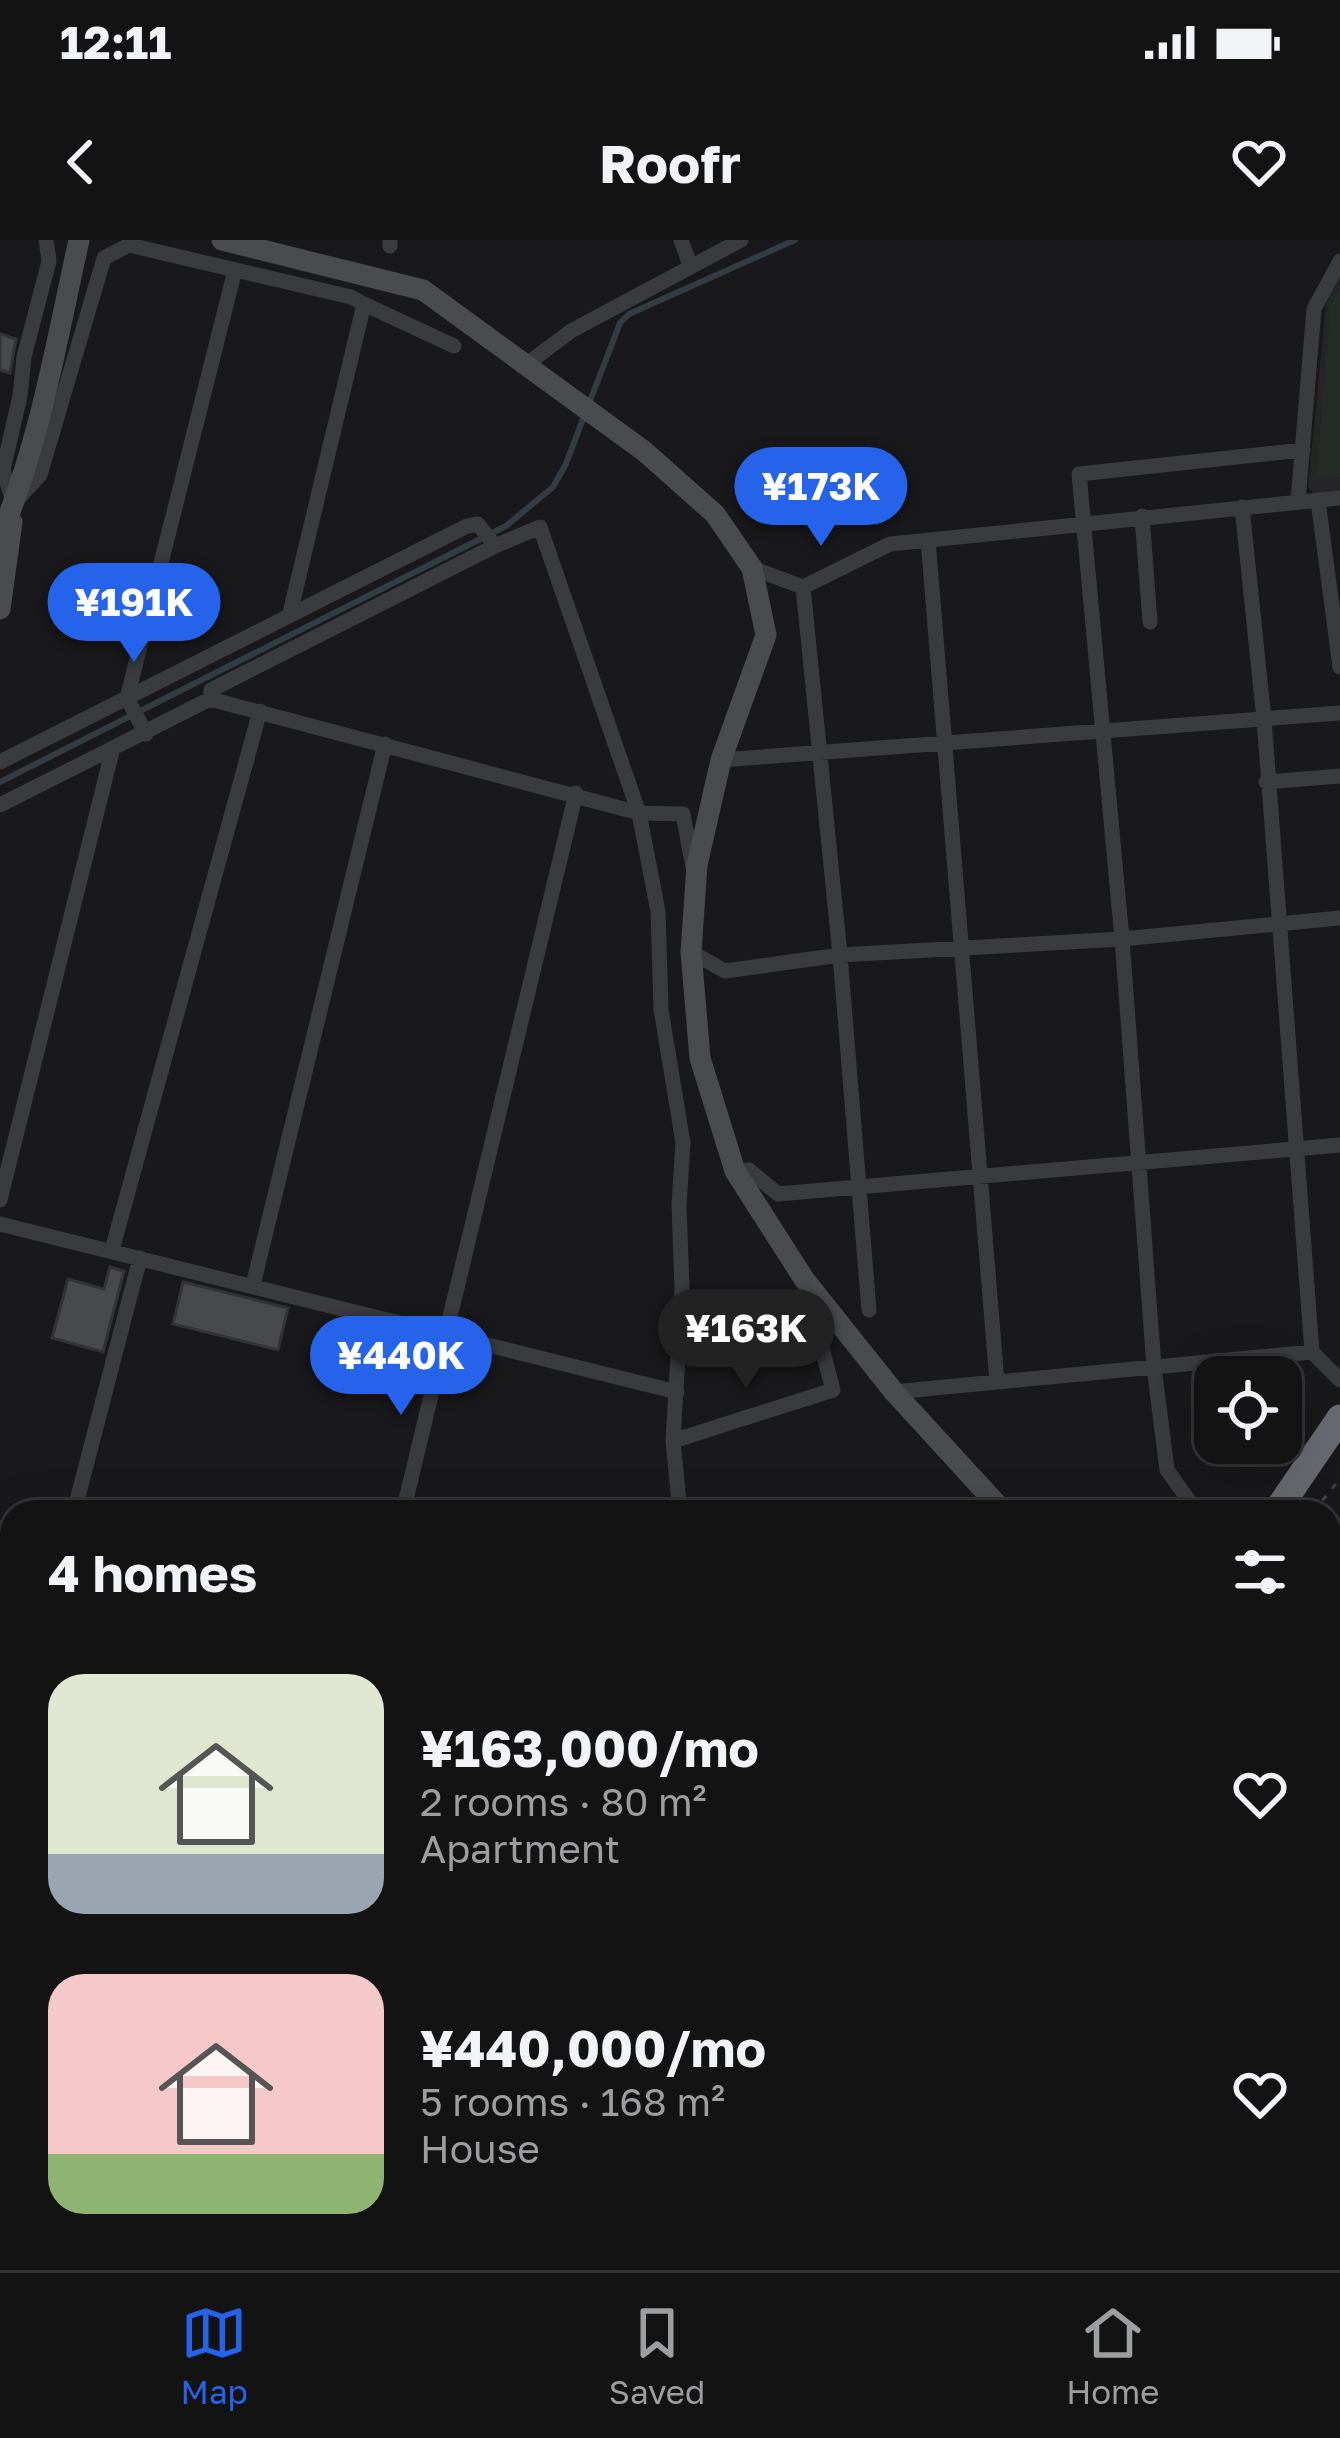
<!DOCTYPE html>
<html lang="en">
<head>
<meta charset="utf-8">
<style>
  body { margin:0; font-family:"Golos Text",sans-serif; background:#202022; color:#f1f3f6; height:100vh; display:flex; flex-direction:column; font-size:45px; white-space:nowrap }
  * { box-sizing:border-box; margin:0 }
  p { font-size:39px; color:#9d9ea0 }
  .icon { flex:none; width:66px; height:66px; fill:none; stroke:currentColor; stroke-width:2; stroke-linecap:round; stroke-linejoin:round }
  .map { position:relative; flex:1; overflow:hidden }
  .side { position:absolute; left:0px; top:1260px; width:1341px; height:771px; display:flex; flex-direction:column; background:#131314; border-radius:36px 36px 0 0; box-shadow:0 12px 48px #0002,0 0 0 3px #323234 }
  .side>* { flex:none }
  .buttons { position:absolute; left:1194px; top:1116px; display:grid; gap:24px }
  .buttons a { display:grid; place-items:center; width:108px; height:108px; border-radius:24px; background:#131314; box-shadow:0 12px 48px #0002,0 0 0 3px #323234; font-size:60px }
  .price { position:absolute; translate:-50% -102px; padding:0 27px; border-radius:42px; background:#2563eb; color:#fff; font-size:39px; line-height:78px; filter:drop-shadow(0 3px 6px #0008) }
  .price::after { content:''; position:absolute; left:50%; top:72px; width:36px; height:27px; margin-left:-18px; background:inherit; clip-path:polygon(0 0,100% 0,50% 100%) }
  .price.selected { background:#222; color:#fff }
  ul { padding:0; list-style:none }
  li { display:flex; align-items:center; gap:36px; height:300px; padding:0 48px }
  li span { display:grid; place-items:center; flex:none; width:336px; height:240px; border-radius:36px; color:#555 }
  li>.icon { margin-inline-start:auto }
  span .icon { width:144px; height:144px; fill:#fffc; stroke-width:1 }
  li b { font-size:51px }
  h2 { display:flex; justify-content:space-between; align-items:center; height:144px; padding:0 48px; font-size:51px }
  .status { display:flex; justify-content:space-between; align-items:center; height:84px; padding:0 60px; background:#131314; direction:ltr }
  .status svg { height:33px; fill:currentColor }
  header { display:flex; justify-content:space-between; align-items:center; height:156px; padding:0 48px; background:#131314; font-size:54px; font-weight:700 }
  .dock { display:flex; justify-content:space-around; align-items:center; height:168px; border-top:3px solid #323234; background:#131314; font-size:33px; color:#9d9ea0 }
  .dock a { display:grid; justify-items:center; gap:6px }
  .dock .selected { color:#2563eb }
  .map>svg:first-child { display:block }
</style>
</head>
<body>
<div class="status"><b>12:11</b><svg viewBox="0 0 49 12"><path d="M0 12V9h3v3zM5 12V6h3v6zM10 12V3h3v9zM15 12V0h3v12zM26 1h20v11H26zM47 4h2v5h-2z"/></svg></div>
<header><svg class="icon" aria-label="back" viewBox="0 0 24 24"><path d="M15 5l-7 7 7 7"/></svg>Roofr<svg class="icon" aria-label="heart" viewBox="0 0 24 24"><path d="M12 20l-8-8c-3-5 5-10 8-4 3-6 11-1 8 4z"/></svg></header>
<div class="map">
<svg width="1340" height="2030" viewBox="0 0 1340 2030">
  <rect width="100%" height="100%" fill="#19191b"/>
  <path fill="#252528" d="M1340,37V251L1313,254L1308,246L1326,64Z"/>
  <path fill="#252c26" d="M1340,49V237L1316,239L1331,64Z"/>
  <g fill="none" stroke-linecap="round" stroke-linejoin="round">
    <path stroke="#343c43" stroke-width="6" d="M0,542L506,286L553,247L565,226L620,83L629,74L795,0"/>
  </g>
  <path fill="#48494d" stroke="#333337" stroke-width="3" d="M0,94L16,99L10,133L0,130Z
    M110,1027L124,1031L103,1112L52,1098L68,1039L104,1049Z
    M183,1042L288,1068L278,1110L173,1084Z"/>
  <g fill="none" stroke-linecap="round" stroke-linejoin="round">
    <path stroke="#404246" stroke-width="3" stroke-dasharray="6 9" stroke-linecap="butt" d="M1313,1272L1340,1239
      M1329,1334L1340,1317
      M1329,1457L1340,1466
      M1329,1724L1340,1712
      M1329,1859L1340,1869
      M778,2019L792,2030
      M693,2030L702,2019
      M1054,2030L1064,2019"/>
    <path stroke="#3a3b3f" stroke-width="15" d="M681,0L690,25
      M390,6V0
      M364,64L454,106
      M527,124L571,91L741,0
      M1318,260L1340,427
      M13,261L3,230L20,156L24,117L49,21L46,0
      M16,261L40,235L104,18L129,5L351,57L364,64L290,373
      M1298,261L1314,69L1340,21
      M1242,267L1264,479L1312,1112L1340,1140
      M1142,276L1150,382
      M928,300L997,1142L1312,1112
      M752,328L803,347L890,304L1340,258
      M803,347L840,715L869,1070
      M210,459L211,450L495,306L540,287L639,573L683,574L693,627
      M146,494L127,458L235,30
      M721,520L1340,473
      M0,522L467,286L478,284L495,306
      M1266,542L1340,536
      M0,565L210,459L639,573L658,671L661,769L683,903L679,965L682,1049L673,1201L680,1272
      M691,712L725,731L840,715L1122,699L1340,678
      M735,931L749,930L778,954L1340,905
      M0,960L112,512
      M0,984L677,1152
      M112,1010L260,471
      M253,1045L385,504
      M894,1152L997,1142
      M673,1201L833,1150L806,1047
      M74,1272L140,1018
      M403,1272L576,553
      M1197,1272L1167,1230L1154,1127L1122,699L1079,234L1303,210
      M0,1555L12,1509
      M0,1563L12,1566
      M0,1895L12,1874
      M211,2030L213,2019"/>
    <path stroke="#494b4f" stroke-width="21" d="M222,0L423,50L644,211L715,274L752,328L766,395L721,520L697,625L691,712L700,818L735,931L804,1039L894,1152L1004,1272
      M0,297C40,203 57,99 79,0
      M0,369L12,282
      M572,2024V2030"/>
    <path stroke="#676a70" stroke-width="27" d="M1276,1272L1340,1178
      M515,2030L536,2019"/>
  </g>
</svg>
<div class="buttons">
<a><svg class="icon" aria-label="locate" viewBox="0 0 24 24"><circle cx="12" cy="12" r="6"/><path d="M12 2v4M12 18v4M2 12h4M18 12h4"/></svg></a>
</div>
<b class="price" style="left:821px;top:309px">¥173K</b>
<b class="price" style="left:134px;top:425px">¥191K</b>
<b class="price selected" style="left:746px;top:1151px">¥163K</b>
<b class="price" style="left:401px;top:1178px">¥440K</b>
<section class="side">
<h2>4 homes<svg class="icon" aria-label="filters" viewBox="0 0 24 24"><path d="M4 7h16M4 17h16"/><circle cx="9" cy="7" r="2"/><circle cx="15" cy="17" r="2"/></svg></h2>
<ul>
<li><span style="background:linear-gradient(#dfe7d0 75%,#9aa5b1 0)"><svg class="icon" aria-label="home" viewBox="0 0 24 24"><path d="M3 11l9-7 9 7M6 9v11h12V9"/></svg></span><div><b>¥163,000/mo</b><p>2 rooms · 80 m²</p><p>Apartment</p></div><svg class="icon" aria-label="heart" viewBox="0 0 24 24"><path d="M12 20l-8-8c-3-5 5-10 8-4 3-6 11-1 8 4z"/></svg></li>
<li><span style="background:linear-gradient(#f6c9c9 75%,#8fb573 0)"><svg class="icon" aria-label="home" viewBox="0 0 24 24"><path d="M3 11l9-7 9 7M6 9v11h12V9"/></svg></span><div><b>¥440,000/mo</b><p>5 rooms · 168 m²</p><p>House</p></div><svg class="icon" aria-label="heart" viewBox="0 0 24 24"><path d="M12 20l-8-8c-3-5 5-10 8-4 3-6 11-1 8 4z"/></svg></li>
</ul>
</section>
</div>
<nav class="dock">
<a class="selected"><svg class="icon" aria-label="map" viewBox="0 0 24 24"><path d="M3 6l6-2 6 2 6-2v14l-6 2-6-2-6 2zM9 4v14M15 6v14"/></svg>Map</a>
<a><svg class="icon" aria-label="saved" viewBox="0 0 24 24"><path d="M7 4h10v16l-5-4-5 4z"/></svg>Saved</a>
<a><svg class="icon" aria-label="home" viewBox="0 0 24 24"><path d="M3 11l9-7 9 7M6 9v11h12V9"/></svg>Home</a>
</nav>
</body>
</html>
